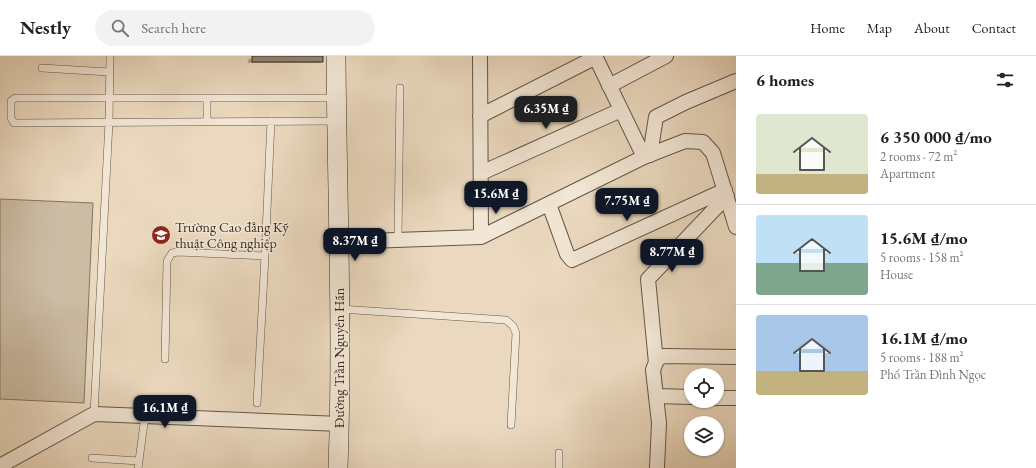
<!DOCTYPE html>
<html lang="en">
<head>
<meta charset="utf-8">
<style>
  body { margin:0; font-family:"EB Garamond",serif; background:#f2f2f2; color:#202124; height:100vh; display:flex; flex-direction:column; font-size:15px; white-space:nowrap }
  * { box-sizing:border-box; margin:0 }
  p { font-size:13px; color:#757577 }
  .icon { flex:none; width:22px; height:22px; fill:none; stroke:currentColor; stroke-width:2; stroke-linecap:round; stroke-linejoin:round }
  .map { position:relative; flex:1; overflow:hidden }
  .drawer { display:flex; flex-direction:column; background:#fff; width:300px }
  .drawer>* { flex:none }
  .fabs { position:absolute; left:684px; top:312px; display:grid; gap:8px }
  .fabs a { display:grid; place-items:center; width:40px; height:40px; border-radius:50%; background:#fff; box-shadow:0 1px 3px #0004; font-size:20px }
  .price { position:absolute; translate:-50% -34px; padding:0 9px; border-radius:8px; background:#111827; color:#fff; font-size:13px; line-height:26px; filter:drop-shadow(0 1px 2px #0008) }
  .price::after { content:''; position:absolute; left:50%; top:24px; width:12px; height:9px; margin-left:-6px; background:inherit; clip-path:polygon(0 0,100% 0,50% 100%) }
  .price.selected { background:#222; color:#fff }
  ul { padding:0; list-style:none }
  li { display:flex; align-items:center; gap:12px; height:100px; padding:0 20px }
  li+li { border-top:1px solid #e0e0e0 }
  li span { display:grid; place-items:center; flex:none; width:112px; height:80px; border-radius:4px; color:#555 }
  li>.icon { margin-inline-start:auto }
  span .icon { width:48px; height:48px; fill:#fffc; stroke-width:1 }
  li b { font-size:17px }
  h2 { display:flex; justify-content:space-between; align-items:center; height:48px; padding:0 20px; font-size:17px }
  header { display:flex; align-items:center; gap:24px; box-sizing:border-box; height:56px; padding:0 20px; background:#fff; border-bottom:1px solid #e0e0e0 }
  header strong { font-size:19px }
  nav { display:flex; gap:22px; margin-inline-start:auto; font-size:14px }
  .search { width:280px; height:36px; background:#f2f2f2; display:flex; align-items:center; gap:10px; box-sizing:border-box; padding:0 14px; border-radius:22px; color:#757577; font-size:15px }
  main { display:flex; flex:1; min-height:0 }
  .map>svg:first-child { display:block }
</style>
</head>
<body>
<header>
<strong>Nestly</strong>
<div class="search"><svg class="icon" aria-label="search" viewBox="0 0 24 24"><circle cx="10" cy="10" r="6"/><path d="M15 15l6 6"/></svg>Search here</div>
<nav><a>Home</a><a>Map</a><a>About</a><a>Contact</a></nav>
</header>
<main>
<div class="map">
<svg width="736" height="412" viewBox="0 0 736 412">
  <defs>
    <filter id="shadow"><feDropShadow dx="-3.5" dy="3.5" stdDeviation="0" flood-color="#0004"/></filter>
  </defs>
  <rect width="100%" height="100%" fill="#ebd9bf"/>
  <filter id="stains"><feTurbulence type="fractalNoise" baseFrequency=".005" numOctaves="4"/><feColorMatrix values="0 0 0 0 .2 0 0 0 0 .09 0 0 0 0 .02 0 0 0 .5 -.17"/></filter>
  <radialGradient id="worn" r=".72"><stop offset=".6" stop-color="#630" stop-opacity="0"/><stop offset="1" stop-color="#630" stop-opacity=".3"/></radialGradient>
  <path fill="#ccbca4" stroke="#807462" d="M0,143L93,147L84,347L0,343Z"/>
  <path fill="#948673" stroke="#352c21" filter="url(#shadow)" d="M252,0H323V6H252Z"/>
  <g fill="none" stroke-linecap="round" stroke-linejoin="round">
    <g stroke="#625748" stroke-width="8">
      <path id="lane" d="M42,12L109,16
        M336,42H15L11,45V62L14,67L337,65
        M207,43V65
        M398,184L400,32
        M340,253L506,264L513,270L516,277L511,369
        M165,303L167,205L172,197L178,196L265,200
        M257,347L265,200L271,65
        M94,358L109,66L110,0
        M559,397V412
        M92,402L139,405
        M138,412L145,360"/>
    </g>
    <g stroke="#625748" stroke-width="16">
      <path id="street" d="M480,0L481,181
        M595,0L644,101
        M609,30L666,0
        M480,60L596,1
        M650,99L656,61L686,46L736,25
        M481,117L621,54
        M549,148L567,198L572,204L725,134
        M339,186L481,181L644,101L685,85L703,86L713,97L736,171
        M656,307L648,223L727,140
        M657,340L691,341
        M717,342H736
        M0,410L94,358L340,368
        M657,412L659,367L653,314L657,303L664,300L736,301"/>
    </g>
    <g stroke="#352c21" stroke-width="20">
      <path id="secondary" d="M336,0C337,137 343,275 338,412"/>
    </g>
    <use href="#lane" stroke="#f2e6d5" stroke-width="7"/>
    <use href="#street" stroke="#f2e6d5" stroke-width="14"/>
    <use href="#secondary" stroke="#f2e6d5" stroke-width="19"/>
  </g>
  <defs>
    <g id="university-disc" transform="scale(1)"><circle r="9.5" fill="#8f2418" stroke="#f2e6d5"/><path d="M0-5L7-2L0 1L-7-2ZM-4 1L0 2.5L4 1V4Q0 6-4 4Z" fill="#fff"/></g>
  </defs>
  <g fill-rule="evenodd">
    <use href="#university-disc" x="161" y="179"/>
  </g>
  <g text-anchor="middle" stroke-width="3" stroke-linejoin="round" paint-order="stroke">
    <g font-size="14" fill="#352c21" stroke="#f2e6d5" text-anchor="start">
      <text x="175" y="176">Trường Cao đẳng Kỹ<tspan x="175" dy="16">thuật Công nghiệp</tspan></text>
    </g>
    <g font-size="14" fill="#352c21" stroke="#f2e6d5">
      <text transform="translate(339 302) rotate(-90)" y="5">Đường Trần Nguyên Hãn</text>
    </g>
  </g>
  <rect width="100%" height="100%" filter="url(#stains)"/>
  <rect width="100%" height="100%" fill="url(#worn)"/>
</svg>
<div class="fabs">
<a><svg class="icon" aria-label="locate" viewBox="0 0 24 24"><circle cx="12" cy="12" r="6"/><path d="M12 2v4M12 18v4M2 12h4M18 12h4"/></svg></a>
<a><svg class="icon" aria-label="layers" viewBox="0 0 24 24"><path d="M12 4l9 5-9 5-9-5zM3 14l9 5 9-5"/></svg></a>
</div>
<b class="price selected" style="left:546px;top:74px">6.35M ₫</b>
<b class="price" style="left:496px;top:159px">15.6M ₫</b>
<b class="price" style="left:627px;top:166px">7.75M ₫</b>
<b class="price" style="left:355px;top:206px">8.37M ₫</b>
<b class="price" style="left:672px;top:217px">8.77M ₫</b>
<b class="price" style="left:165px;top:373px">16.1M ₫</b>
</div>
<section class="drawer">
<h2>6 homes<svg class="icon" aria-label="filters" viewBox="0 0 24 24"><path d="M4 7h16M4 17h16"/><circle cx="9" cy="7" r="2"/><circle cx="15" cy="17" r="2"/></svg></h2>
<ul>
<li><span style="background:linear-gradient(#dfe7d0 75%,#c2b280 0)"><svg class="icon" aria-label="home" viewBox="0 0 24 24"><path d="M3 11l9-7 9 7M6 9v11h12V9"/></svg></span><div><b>6 350 000 ₫/mo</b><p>2 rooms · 72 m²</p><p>Apartment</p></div></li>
<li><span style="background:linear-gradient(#bfe0f5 60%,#7fa58c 0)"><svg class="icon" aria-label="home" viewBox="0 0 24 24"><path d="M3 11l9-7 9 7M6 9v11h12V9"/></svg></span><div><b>15.6M ₫/mo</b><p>5 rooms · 158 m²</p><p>House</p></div></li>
<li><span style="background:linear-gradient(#a9c7e8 70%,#c2b280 0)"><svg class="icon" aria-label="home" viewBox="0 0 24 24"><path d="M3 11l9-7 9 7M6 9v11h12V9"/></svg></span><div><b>16.1M ₫/mo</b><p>5 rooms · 188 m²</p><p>Phố Trần Đình Ngọc</p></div></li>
</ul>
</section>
</main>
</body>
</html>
